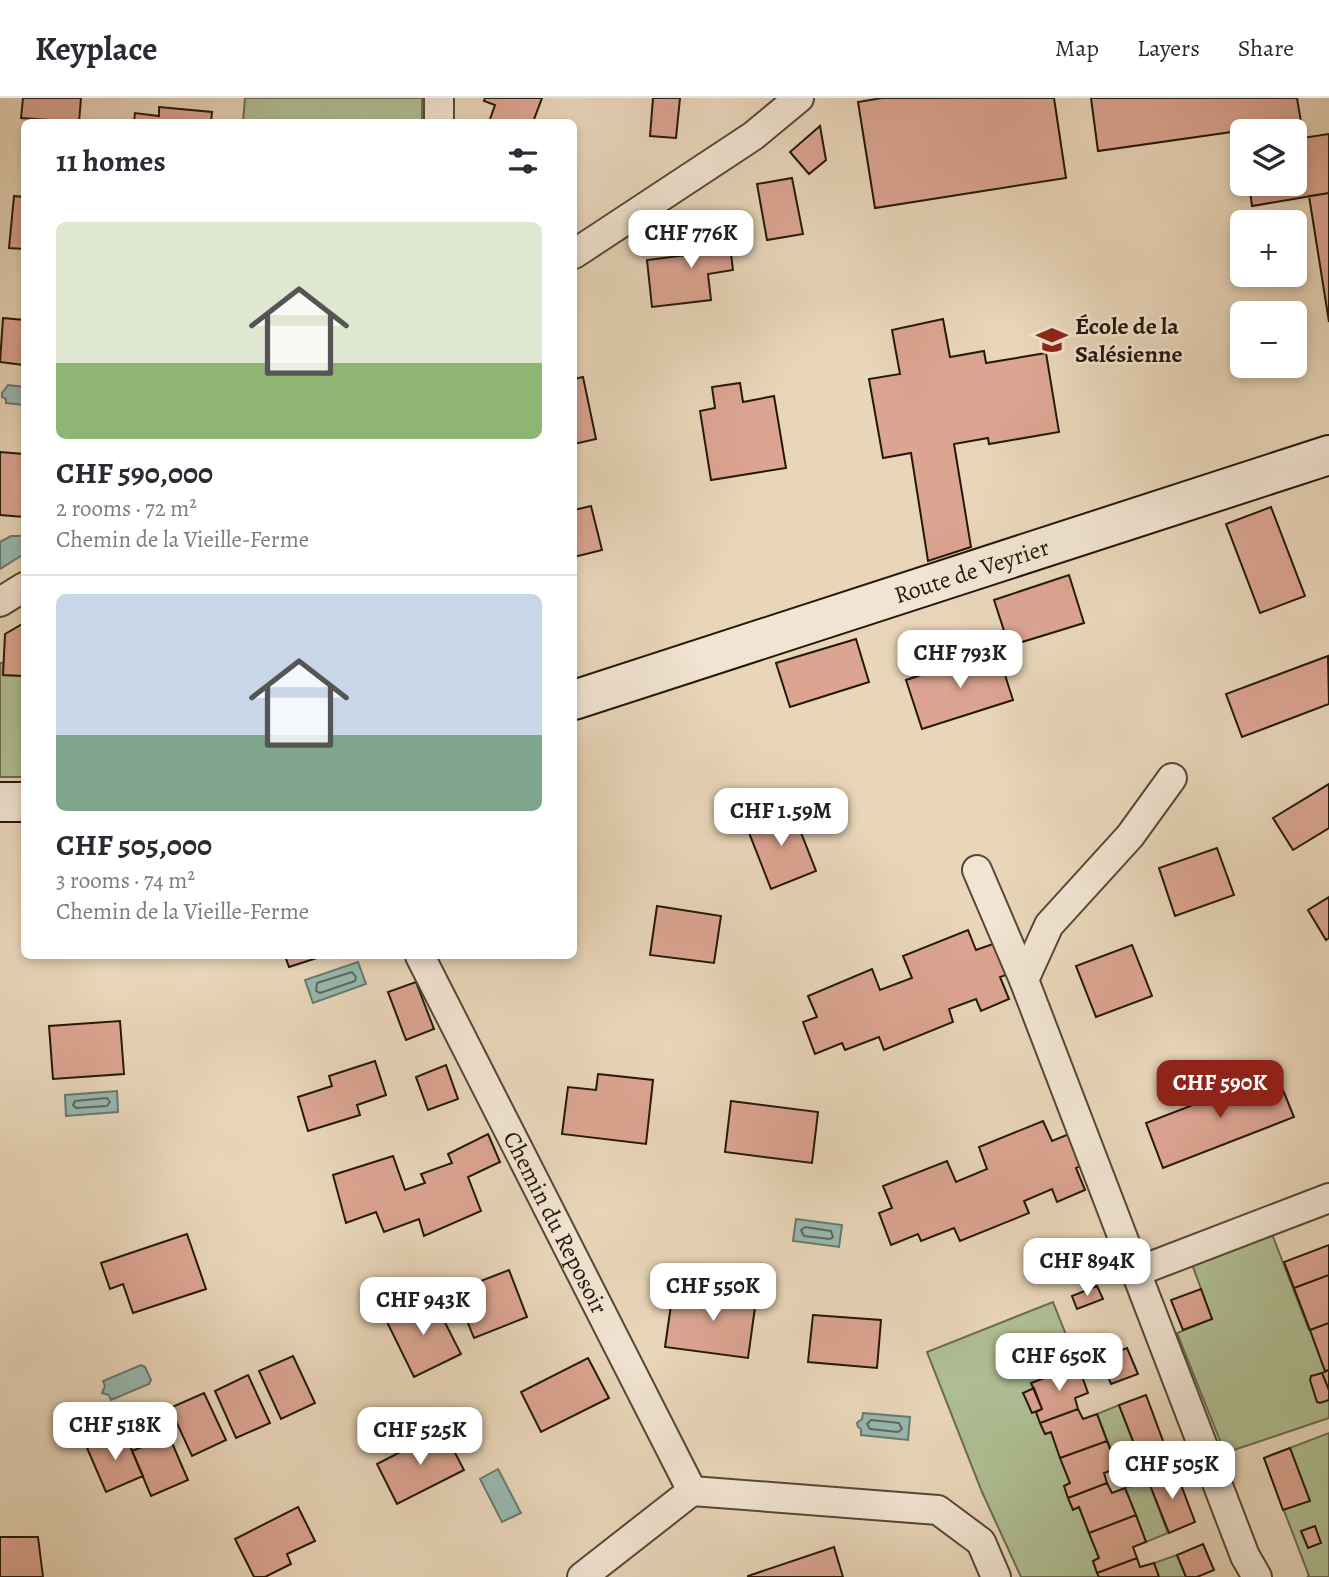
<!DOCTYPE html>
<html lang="en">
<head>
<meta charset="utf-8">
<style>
  body { margin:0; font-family:Alegreya,serif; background:#f2f2f3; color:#2b2b33; height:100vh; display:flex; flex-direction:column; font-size:26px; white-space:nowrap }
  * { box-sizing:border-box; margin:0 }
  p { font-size:23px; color:#7c7c81 }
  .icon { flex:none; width:38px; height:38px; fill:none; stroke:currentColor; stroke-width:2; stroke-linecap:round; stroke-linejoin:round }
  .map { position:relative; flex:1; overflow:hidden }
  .side { position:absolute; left:21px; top:21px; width:556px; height:840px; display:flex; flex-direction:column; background:#fff; border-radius:10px; box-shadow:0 4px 10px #0003 }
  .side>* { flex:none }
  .buttons { position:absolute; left:1230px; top:21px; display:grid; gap:14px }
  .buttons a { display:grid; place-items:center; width:77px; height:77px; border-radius:10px; background:#fff; box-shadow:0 4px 10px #0003; font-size:35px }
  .price { position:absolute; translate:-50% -60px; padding:0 16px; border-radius:14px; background:#fff; color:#222; font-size:23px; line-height:46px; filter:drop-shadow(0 2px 4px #0008) }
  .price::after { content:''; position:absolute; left:50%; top:42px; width:21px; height:16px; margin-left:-10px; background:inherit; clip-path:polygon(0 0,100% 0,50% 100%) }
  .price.selected { background:#8f2418; color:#fff }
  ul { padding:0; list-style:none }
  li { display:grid; align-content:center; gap:14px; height:371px; padding:0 35px }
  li+li { border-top:2px solid #e1e1e2 }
  li span { display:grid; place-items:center; height:217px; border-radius:10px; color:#555 }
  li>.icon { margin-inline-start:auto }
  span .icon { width:126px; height:126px; fill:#fffc; stroke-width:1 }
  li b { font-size:30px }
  h2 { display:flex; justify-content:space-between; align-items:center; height:84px; padding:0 35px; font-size:30px }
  header { display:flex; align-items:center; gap:42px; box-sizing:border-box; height:98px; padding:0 35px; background:#fff; border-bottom:2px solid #e1e1e2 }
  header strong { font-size:33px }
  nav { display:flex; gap:38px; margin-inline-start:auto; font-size:24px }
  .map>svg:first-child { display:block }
</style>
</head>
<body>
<header>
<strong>Keyplace</strong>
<nav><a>Map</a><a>Layers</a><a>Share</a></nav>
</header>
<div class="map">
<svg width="1329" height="1479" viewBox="0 0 1329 1479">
  <rect width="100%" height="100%" fill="#e9d6b9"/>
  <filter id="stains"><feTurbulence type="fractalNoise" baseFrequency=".00286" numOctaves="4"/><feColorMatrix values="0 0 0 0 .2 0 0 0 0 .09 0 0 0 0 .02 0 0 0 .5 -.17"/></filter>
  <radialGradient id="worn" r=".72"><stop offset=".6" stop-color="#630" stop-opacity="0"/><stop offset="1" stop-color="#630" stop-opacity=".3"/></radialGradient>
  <path fill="#b0bf94" stroke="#6a6c50" stroke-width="2" d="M245,0H422V24H243Z
    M0,565H4L3,577L24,578V679H0Z
    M1272,1136L1309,1232L1329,1225V1320L1225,1355L1177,1235L1212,1221L1192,1166Z
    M1053,1204L1078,1267L1042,1311L1036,1314L1045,1336L1051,1334L1070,1385L1073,1411L1079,1409L1099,1460L1093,1463L1099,1479H1021L982,1394L927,1254Z
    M1119,1307L1140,1361L1118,1370L1097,1316Z
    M1329,1335V1479H1307L1309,1478L1264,1360Z
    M1148,1382L1168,1435L1146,1444L1125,1390Z
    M1177,1457L1186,1479H1159L1154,1465Z"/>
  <path fill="#97b9b1" stroke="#69796f" stroke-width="2" d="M8,287L24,289V307L6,305V301L2,299V295Z
    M11,438H24V456L0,471V444Z
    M358,864L366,886L313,905L305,882Z
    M117,993L118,1014L66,1018L65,997Z
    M796,1121L842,1127L839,1149L793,1143Z
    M141,1267L145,1269L151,1282L149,1286L111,1302L109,1297L102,1295L105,1288L103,1283Z
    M863,1315L910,1319L908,1342L861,1337V1331L858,1329L857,1325L862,1321Z
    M498,1371L521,1415L502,1424L480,1381Z"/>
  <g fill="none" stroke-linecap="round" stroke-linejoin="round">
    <path stroke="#5e685e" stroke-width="2" d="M352,874L356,879L355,883L320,895L316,893L317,885Z
      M107,1000L110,1004L107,1008L76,1010L73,1007L75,1003Z
      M805,1129L831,1133L833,1139L830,1141L804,1138L801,1132Z
      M871,1322L899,1325L902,1331L898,1334L870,1331L867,1326Z"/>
  </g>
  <path fill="#dca592" stroke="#24180b" stroke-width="2" d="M23,0H81L79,24L21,20Z
    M485,0H542L533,24H489L495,7L484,3Z
    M653,0H680L676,40L650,38Z
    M882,0H1054L1066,80L875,110L858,4Z
    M1091,0H1297L1301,24L1098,53Z
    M159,9L212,14L211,24H134L135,15L159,18Z
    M820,28L826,62L809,76L790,54Z
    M1329,36V95L1252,108L1249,86H1295V41Z
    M792,80L803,136L767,142L757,86Z
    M1329,95V224L1309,98Z
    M14,98L24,99V151L9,150Z
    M727,124L733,172L708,176L711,202L652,209L647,162L703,155L700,127Z
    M3,220L24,222V267L0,264Z
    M943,221L950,259L984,253L986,265L1046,255L1059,334L989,346L988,340L954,346L971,449L928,463L911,355L883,360L869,281L900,276L892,232Z
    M583,279L596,341L574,346V281Z
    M740,285L743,304L774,298L786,370L711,382L700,313L715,310L712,289Z
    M0,354L24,356V419L0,417Z
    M591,408L602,452L574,459V412Z
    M1271,409L1305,498L1260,515L1226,426Z
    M1069,477L1084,525L1009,548L994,502Z
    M24,525V578L3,577L5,536Z
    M856,541L869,584L790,609L776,565Z
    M997,552L1013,602L922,631L906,582Z
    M1328,558L1329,606L1242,639L1226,596Z
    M1329,686V730L1293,752L1273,720Z
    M791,709L816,773L771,791L746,727Z
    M1217,750L1234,797L1175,818L1159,770Z
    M1329,799V840L1326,842L1308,812Z
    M657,808L721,818L714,865L650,857Z
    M968,832L976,852L993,846L1006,877L1000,879L1009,901L981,913L976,901L949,911L953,924L884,952L879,939L845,952L842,945L815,956L803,924L817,919L808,898L872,871L880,892L912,880L903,858Z
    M1132,847L1152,898L1096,919L1076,868Z
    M285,858H323L289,869Z
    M416,884L434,931L406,942L388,894Z
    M120,923L124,976L53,981L49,928Z
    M375,963L386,997L357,1007L360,1017L308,1033L298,999L332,988L329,978Z
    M446,967L458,1001L428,1012L416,979Z
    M1276,975L1294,1019L1163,1070L1146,1025Z
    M598,976L653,982L646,1046L562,1036L568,989L596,992Z
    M731,1003L818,1014L812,1065L725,1054Z
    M1043,1023L1052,1043L1069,1036L1081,1068L1076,1070L1085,1092L1057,1104L1052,1091L1024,1103L1029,1115L960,1143L954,1130L921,1143L918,1136L891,1147L879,1115L892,1110L883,1088L947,1063L956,1084L987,1071L979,1049Z
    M488,1036L500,1064L468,1079L481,1113L424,1138L419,1121L384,1134L376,1114L346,1125L333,1077L393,1058L405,1092L425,1085L421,1076L452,1065L448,1056Z
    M187,1136L206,1191L133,1215L123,1186L110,1191L101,1165Z
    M1329,1147V1177L1294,1190L1284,1164Z
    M509,1172L527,1219L474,1240L455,1193Z
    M1329,1177V1225L1310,1232L1294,1190Z
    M701,1188L757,1195L748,1260L665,1249L672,1200L700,1204Z
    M1097,1188L1103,1201L1077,1211L1072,1198Z
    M1201,1191L1212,1221L1183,1232L1171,1202Z
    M432,1199L461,1256L414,1279L386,1222Z
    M813,1217L881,1222L877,1270L808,1264Z
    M1329,1225V1272L1325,1273L1310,1232Z
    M1127,1250L1138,1276L1111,1286L1101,1260Z
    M293,1258L315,1305L281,1321L259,1273Z
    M588,1260L609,1300L541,1334L521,1294Z
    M1078,1267L1088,1295L1075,1300L1078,1311L1040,1325L1036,1314L1042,1311L1031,1285Z
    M1329,1272V1292L1322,1275Z
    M1322,1275L1329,1292V1302L1320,1305L1317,1304L1310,1282L1311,1278Z
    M248,1277L270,1325L236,1340L215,1293Z
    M1034,1290L1042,1311L1032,1315L1023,1295Z
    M204,1295L226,1342L192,1358L170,1310Z
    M1146,1297L1166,1351L1140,1361L1119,1307Z
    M1078,1311L1083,1321L1097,1316L1107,1343L1060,1360L1051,1334L1045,1336L1040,1325Z
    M443,1332L464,1372L397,1406L377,1366Z
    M124,1334L143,1378L106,1394L87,1350Z
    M169,1338L188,1382L151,1398L132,1353Z
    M1107,1343L1118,1370L1104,1375L1107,1385L1068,1400L1064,1388L1070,1385L1060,1360Z
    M1290,1350L1310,1403L1283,1412L1264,1360Z
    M1175,1371L1195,1424L1169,1435L1148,1382Z
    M1107,1385L1112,1395L1125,1390L1136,1417L1089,1435L1079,1409L1073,1412L1068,1400Z
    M298,1409L315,1443L287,1456L291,1466L265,1479H254L235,1441Z
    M1136,1417L1146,1444L1133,1449L1137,1460L1097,1475L1093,1463L1099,1460L1089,1435Z
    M1315,1428L1321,1445L1308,1450L1301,1433Z
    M0,1439H38L43,1479H0Z
    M1203,1446L1214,1472L1197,1479H1186L1177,1457Z
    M834,1449L843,1479H748V1478Z
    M1137,1460L1140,1469L1154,1465L1159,1479H1099L1097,1475Z"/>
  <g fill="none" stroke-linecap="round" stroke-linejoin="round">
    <g stroke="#554836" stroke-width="32">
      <g id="street">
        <path d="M439,0V24"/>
        <path d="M574,156L753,38L799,0"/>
        <path d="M0,504L24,489"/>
        <path d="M977,772L1024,882L1136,1174"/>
        <path id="s1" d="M420,858L692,1393L938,1412L981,1444L996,1479"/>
        <path d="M1024,882L1049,827L1130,738L1172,680"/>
        <path d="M582,1479L692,1393"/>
        <path d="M1257,1479L1245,1458L1136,1174L1329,1100"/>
      </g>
    </g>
    <g stroke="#24180b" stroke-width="42">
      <g id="secondary">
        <path id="s2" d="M574,602L1329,357"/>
        <path d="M0,704H24"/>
      </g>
    </g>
    <use href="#street" stroke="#f1e4d2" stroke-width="28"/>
    <use href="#secondary" stroke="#f1e4d2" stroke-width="38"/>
  </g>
  <defs>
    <g id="school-bare" transform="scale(2.415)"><path d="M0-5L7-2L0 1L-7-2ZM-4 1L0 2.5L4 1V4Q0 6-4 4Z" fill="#8f2418" stroke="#f1e4d2" stroke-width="2.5" paint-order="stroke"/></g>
  </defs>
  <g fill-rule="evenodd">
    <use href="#school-bare" x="1052" y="242"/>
  </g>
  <g text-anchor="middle" stroke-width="5" stroke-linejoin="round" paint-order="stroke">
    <g font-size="24" font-weight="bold" fill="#24180b" stroke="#f1e4d2" text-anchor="start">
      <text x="1075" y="236">École de la<tspan x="1075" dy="28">Salésienne</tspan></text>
    </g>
    <g font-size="24" fill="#24180b" stroke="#f1e4d2">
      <text dy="8" stroke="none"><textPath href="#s2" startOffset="418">Route de Veyrier</textPath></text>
      <text dy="8" stroke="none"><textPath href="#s1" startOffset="299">Chemin du Reposoir</textPath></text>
    </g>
  </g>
  <rect width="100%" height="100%" filter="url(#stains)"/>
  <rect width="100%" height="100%" fill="url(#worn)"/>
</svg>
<div class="buttons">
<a><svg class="icon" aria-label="layers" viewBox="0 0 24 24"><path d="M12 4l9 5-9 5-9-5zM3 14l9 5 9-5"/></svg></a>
<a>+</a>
<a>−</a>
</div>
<b class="price" style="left:691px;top:172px">CHF 776K</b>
<b class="price" style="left:960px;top:592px">CHF 793K</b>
<b class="price" style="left:781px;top:750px">CHF 1.59M</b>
<b class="price selected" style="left:1220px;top:1022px">CHF 590K</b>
<b class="price" style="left:1087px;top:1200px">CHF 894K</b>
<b class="price" style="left:713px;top:1225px">CHF 550K</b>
<b class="price" style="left:423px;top:1239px">CHF 943K</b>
<b class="price" style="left:1059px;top:1295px">CHF 650K</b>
<b class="price" style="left:115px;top:1364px">CHF 518K</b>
<b class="price" style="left:420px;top:1369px">CHF 525K</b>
<b class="price" style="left:1172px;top:1403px">CHF 505K</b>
<section class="side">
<h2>11 homes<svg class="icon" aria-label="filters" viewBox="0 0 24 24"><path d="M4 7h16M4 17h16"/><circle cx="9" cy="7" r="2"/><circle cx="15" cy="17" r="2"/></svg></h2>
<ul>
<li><span style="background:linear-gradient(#dfe7d0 65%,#8fb573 0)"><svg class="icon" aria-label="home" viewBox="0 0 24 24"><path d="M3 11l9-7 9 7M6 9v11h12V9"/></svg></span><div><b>CHF 590,000</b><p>2 rooms · 72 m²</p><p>Chemin de la Vieille-Ferme</p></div></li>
<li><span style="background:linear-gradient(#c9d6e8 65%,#7fa58c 0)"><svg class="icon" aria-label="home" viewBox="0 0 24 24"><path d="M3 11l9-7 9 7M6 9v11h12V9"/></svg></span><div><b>CHF 505,000</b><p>3 rooms · 74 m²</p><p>Chemin de la Vieille-Ferme</p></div></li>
</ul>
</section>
</div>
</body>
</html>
